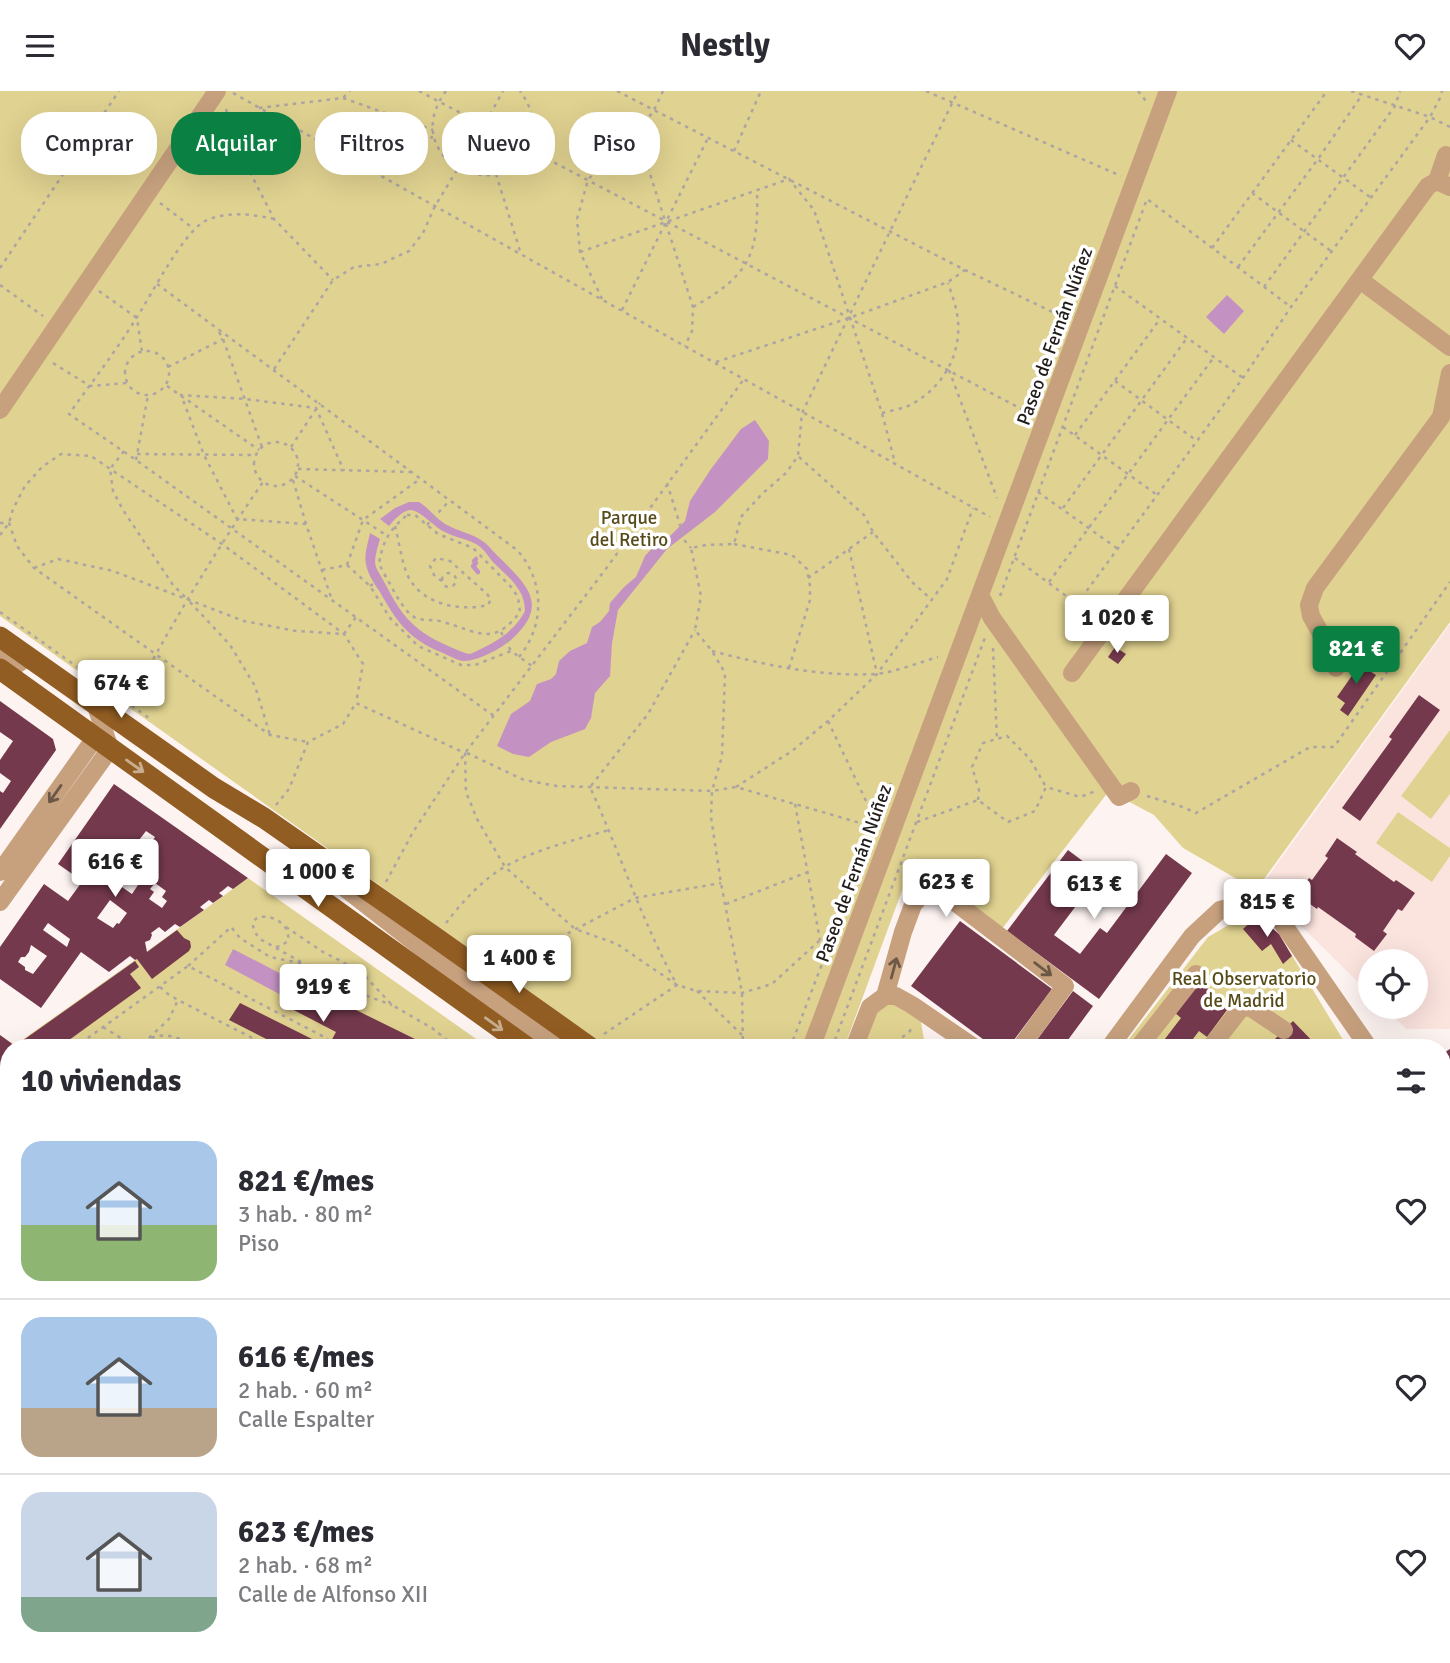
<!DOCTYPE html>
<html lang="es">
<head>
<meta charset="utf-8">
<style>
  body { margin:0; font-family:Signika,sans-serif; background:#f2f2f3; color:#2b2b33; height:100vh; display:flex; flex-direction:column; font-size:26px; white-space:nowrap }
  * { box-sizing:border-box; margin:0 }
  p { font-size:23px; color:#7c7c81 }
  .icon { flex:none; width:38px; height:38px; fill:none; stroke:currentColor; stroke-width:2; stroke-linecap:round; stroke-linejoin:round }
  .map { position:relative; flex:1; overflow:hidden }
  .details { position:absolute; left:0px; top:948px; width:1451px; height:625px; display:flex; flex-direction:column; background:#fff; border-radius:28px 28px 0 0; box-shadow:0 7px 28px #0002 }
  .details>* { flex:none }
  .top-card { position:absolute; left:21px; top:21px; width:700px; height:63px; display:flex; gap:14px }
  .controls { position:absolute; left:1358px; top:858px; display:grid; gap:14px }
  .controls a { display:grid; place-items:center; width:70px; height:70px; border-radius:50%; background:#fff; box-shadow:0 7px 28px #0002; font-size:35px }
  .price { position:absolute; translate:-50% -60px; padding:0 16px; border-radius:7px; background:#fff; color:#222; font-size:23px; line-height:46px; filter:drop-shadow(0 2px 4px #0008) }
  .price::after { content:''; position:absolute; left:50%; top:42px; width:21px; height:16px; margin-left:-10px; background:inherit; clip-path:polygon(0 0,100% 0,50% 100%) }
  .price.selected { background:#0b8043; color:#fff }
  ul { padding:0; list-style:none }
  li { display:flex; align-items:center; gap:21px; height:175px; padding:0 21px }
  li+li { border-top:2px solid #e1e1e2 }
  li span { display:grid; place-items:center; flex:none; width:196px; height:140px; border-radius:21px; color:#555 }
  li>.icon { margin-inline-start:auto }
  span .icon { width:84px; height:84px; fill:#fffc; stroke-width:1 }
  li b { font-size:30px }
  h2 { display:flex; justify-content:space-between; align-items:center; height:84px; padding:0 21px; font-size:30px }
  .tag { padding:0 24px; border-radius:28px; background:#fff; box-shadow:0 7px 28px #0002; font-size:24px; line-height:63px }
  .tag.selected { background:#0b8043; color:#fff }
  header { display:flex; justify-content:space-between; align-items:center; height:91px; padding:0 21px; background:#fff; font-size:32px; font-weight:700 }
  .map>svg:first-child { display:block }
</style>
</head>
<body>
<header><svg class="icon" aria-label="menu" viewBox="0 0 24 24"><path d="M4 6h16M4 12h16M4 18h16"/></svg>Nestly<svg class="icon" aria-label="heart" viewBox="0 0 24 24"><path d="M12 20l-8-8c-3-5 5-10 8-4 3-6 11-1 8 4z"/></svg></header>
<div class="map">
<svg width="1450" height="1572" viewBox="0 0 1450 1572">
  <rect width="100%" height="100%" fill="#fdf4f2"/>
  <path fill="#fbe3de" d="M1450,533V639L1401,705L1431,727L1450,703V757L1398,721L1432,791L1450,765V938H1406L1383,915H1416V870H1370V903L1279,813L1257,801Z"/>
  <path fill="#e0d290" d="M0,0H1450V531L1256,799L1183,757L1154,724L1109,700L1001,839L914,767L844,957H609L0,525Z
    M1450,639V703L1431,728L1401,705Z
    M1398,721L1450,757V765L1432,791L1376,752Z
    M248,787L489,957H9V1409L0,1405V944L15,954L135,869Z
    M1239,828H1261L1279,843L1348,957H1122L1208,846Z
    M889,913L896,914L917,926L921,931L924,949L933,957H865L864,944L873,921Z
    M1065,1564L1159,1565L1160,1572H1035Z
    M456,1565V1564L550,1565L547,1569V1572H450Z"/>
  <path fill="#c392c2" d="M1227,204L1244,220L1224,243L1206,226Z
    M755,329L769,350L768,368L715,421L667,458L618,519L612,552L610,585L595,602L591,627L585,638L551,651L529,666L513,663L497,655L511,623L530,610L537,593L551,588L556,583L559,570L570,560L587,552L592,536L600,531L609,520L610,512L624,496L636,486L645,465L656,453L667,448L685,430L690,410L711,378L741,338Z
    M409,411H419C429,417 436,428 447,434C458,440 470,442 481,449C489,454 493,461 500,467C529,496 549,515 511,549C501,558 476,571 463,570C456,569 450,565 443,562C410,549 397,532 380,501C374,492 368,484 366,473C364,464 368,452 370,442L380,448C371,479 375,472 388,498C407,536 427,547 465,562L470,563C492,553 514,542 525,520C525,498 509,487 494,472C488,466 485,458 476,453C465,447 452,446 441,439C433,434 418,418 410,419C402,420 394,429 389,435L380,428L395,417Z
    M233,858L291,888L283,905L225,874Z"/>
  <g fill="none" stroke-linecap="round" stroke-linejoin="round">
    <path stroke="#c392c2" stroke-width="4.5" d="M476,468L474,470L476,472L473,475L478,481"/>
  </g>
  <path fill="#75394e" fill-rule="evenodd" d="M1115,556L1126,563L1118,573L1108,566Z
    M1365,566L1373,572L1368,579L1376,584L1348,625L1340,619L1345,612L1337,606Z
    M1419,604L1440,619L1360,730L1342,717L1392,648L1389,646Z
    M0,610L53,648L56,659L0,738V700L3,702L11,690L0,682V669L13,650L0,641Z
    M114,693L248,787L233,798L228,795L222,800L219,802L223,805L213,812L209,809L200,816L204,819L180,836L175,833L165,841L159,836L151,842L152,844L150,849L145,851L147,861L177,839L184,847L190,850L191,856L189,860L152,888L137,868L135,869L130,865L109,881L81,861L41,917L0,888V856L44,793L68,810L84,788L79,785L78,787L58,773ZM146,740L155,746L145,760L136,753ZM122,769L134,777L129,784L140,791L132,803L119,794L126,782L117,776ZM155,792L166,800L162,806L167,810L162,817L149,808L154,801L150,798ZM110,809L127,822L119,833L117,832L113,837L97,827ZM48,832L70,848L67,856L43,839ZM31,854L47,865L33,883L25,879V876L18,871L21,866H25L29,861Z
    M1337,747L1357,761L1355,763L1394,791L1396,789L1415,802L1402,820L1398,818L1383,840L1387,843L1374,860L1355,846L1356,843L1318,816L1317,818L1297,804L1309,787L1312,789L1328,767L1325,765Z
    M1068,759L1100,783L1054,844L1080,863L1100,837L1107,842L1166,763L1192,782L1099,908L1007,840Z
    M1261,828L1279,843L1292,865L1283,873L1271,853L1262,860L1243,838L1253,829Z
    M960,830L1052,898L1008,957H995L911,895Z
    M135,870L139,876L130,883L141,897L58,957H9V986L0,985L2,981L0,980V944L15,955Z
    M1198,890L1230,915L1207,946L1199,940L1186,957H1158L1181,927L1174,921Z
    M299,891L417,949L413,957H366L356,952L354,957H284L229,929L240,912L328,956L336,941L286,915Z
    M1073,900L1093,915L1062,957H1031Z
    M1293,930L1319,957H1283L1274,949Z
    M1450,958V999L1445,1002L1442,998V963Z
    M1450,1239V1354L1442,1357V1244Z
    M1279,1564H1418L1419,1572H1254Z"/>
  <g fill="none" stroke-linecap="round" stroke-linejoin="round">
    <path stroke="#ada5a3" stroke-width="2.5" stroke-dasharray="3.5 5" stroke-linecap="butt" d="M419,0L1029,322
      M446,0C395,68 505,122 530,50C537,32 531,15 520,0
      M617,0L965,179L1065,227
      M663,0L654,19L637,43L693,216L692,240L685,255
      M926,0L1121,85
      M1138,0L1146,10
      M1351,0L1430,26L1450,36
      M233,2L990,426
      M343,7L433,39
      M259,17L343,7L350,0
      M226,18L233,48L274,128L333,189
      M1291,49L1370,106
      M734,60L761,0
      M358,72L433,46
      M496,83L521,163
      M1252,102L1331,160
      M160,112L194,138
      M274,128C253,123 225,120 205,130C182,143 152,203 137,226C116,260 92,291 69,323L136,369L494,625
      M1212,157L1327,0
      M580,161L789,88L814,119L882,322L895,372
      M1238,176L1318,68L1362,4
      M0,177L119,0
      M157,193L517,459C545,490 545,534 519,566
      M0,194L43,225
      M1115,195L1243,287
      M1264,196L1395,15L1400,0
      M99,200L137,227L142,261
      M602,208L580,161L577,128L588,89L608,64L637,43
      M693,216C749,185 759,164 757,100
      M622,219L708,47
      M219,241L223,248L262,356
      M125 282a22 22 0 1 1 44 0a22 22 0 1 1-44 0Z
      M716,271L849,227L948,191L965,179
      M53,272L90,295L127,292
      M168,276L223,248
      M274,278L333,189L354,176L381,173L409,160L423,142L435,115L485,33L503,0
      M949,279L997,407
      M1115,290L1197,350
      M167,295L259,359
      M882,322C890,320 900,318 908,315C941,299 961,266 958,230C957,217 952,204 948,192
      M1063,336L1157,404
      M1075,344L1160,228
      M254 373a22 22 0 1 1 44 0a22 22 0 1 1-44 0Z
      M291,356L320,312
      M124,360L110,378L113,400L123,419L173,494L186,507
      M137,363L255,364
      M799,366L864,424L873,441L912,491L932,509
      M136,369L148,304
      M298,378L413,381
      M295,385L386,444
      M293,389L306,433L332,509
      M667,392L685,450L691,457
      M1038,401L1118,458
      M1063,417L1187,247
      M407,424H415L438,443L473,457L511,496L518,506L520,521C493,557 477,540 443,531C432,527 421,532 411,524C398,512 388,488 379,473C383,449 389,440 407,424Z
      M0,432H9L17,455L34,477L270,644L308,651
      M306,433L237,428L204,364L181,304L245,308L316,317L344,380
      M427,434L450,409
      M395,435C399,450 401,468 407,483C420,513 459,521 488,514L491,508L487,503L450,470L436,467L430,475L434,484L443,491
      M0,444L9,432L13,418L25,395L42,376L61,363L91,365L222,453L344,543L363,573L356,612
      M734,453L792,464L807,478L810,495V509L789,577
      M849,458L877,583
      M1015,467L1077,513L1197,350L1243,287L1291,216L1430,26L1440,7L1442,0
      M347,474L370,495L390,527L418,555L461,574H475L511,560L532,575
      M34,477L58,468L113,480L244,530L296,540L344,543L356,526
      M322,479L347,474L363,429L420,388
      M442 489a7 7 0 1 1 14 0a7 7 0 1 1-14 0Z
      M808,487L873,441
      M1049,491L1214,266
      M370,495L386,484
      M1000,505L1147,108L1291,216
      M190,511L230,554L255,595L270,644
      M0,521L149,627
      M501,541L511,560
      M993,557L997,648
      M712,560C765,574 820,586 875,583C892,582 921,571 938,566
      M129,613C169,537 214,462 263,391
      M828,630L876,731
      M467,662L524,689L557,695L712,700L736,696L874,736
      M736,696L792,660L828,630L877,583L947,488L973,417
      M1147,705L1183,716L1196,722L1310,656H1334L1450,491
      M978,709L979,699L972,676L983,652L1007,645L1030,668L1046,696
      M795,713L820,849
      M276,714L289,698L308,651L343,633L356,612L465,662L466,701L477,728L505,776L575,838L617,853L677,894L697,900L742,902L772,893L820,849
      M917,731L978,709L1008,731L1035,720L1046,696L1080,706L1096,700
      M386,791L413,741L465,662L605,479L744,288
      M726,813L808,781
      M446,832C462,811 483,788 506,775C537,758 575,749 609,739
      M286,836L323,861L339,869L364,884L392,914L432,937L457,957
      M276,856L281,855L288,850C293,820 233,816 260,848L301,871
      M188,875L231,836L240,847L270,866L305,873L356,901L392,914
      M513,882L540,857L635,807L721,792
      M160,896L168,903L178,909L272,957
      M697,900L742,944
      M103,936L137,957
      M604,943L677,894C642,831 620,762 590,696L648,623L695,539
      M149,947L169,928L178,909
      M608,953L614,957
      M1187,956L1188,957
      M74,957L188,875L328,948
      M115,957L123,948
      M138,957C153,938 178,943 195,957
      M223,957C231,952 240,951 247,957
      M743,957L742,902L721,792L711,726L712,700L722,665L725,582L712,560L695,539L701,505L691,457L706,454L734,453L741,426L762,403L786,382L798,365L802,322L958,0
      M790,957L891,692
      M832,957L986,544
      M889,957L910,940L912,935
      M0,1010L9,1004
      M0,1060L9,1043
      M0,1063L9,1068
      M0,1090L4,1082L9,1084
      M0,1106L9,1111
      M1442,1108L1450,1120
      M0,1132L7,1136
      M0,1149L9,1132
      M0,1149L9,1153
      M0,1173L9,1177
      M0,1223L9,1227
      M0,1244L9,1227
      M0,1274L9,1279
      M0,1300L9,1305
      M0,1314L9,1319
      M4,1327L6,1333L9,1334
      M0,1328L4,1327L9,1318
      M0,1346L8,1350L9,1348
      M0,1360L9,1364
      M0,1384L9,1388
      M0,1414L9,1418
      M0,1430L9,1435
      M0,1494L9,1498
      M259,1564L274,1572
      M293,1564L308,1572
      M352,1564L366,1572
      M464,1564L475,1572
      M539,1564L544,1572
      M780,1565L784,1564"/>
    <path stroke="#c7a17e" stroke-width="18" d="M1446,64L1437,90L1450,96
      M1360,189L1450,256
      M0,319L217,0
      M980,504L992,527L1119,706L1131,700
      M0,562L16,574L28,566
      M1336,577V570L1311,525L1309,514L1315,497L1441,326L1450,282
      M1072,582L1428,95L1437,90
      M306,767L455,883L561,957
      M0,781L95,647
      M0,811L110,658L95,612
      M885,905H896L912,914L975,957
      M811,957L1168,0
      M854,957L870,916L885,905L903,841L913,814L925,800L943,802L1065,895L1020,957
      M1109,957L1192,845L1220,819L1242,813L1259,814L1270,818L1281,830L1369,957
      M1138,957L1196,883
      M1210,957L1242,916L1251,917L1284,939
      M1442,1014L1450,1009
      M1442,1046L1450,1041
      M27,1572L36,1564
      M417,1572L423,1564
      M1442,1572L1450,1566"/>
    <path stroke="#925d22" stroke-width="21" d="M0,546L214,697L264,727L432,844L591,957
      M0,578L528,957
      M1442,1508L1450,1503
      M1442,1533L1450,1527
      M1184,1564L1185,1572
      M894,1572L921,1564
      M999,1572L1028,1564
      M1361,1572L1377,1564"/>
    <path stroke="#754815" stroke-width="21" d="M0,1460L9,1465
      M0,1532L9,1536
      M78,1564L96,1572
      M208,1564L224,1572"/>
  </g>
  <defs><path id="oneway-shaft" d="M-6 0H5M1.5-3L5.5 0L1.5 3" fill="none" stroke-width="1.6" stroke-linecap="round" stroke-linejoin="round" transform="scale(1.75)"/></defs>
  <g stroke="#c8ae90">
    <use href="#oneway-shaft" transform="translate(135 675) rotate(35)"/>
    <use href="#oneway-shaft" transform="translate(494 933) rotate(36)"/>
  </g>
  <g stroke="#6c5847">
    <use href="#oneway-shaft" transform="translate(55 703) rotate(125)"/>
    <use href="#oneway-shaft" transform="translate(894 877) rotate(-75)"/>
    <use href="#oneway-shaft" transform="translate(1043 878) rotate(37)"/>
  </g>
  <g text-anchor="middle" stroke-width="7" stroke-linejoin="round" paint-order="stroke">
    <g font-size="19" fill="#211c1a" stroke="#fff">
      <text transform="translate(1054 245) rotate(-70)" y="7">Paseo de Fernán Núñez</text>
      <text transform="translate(853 782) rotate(-70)" y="7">Paseo de Fernán Núñez</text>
    </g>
    <g font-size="19" fill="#564b18" stroke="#fff">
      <text x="629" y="433">Parque<tspan x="629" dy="22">del Retiro</tspan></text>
      <text x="1244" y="894">Real Observatorio<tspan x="1244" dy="22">de Madrid</tspan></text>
    </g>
  </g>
</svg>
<div class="controls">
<a><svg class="icon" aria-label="locate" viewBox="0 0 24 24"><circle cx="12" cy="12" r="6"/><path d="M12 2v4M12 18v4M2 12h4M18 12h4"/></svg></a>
</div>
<b class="price" style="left:1117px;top:564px">1 020 €</b>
<b class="price selected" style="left:1356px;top:595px">821 €</b>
<b class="price" style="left:121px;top:629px">674 €</b>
<b class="price" style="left:115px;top:808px">616 €</b>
<b class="price" style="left:318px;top:818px">1 000 €</b>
<b class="price" style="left:946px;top:828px">623 €</b>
<b class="price" style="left:1094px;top:830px">613 €</b>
<b class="price" style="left:1267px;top:848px">815 €</b>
<b class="price" style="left:519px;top:904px">1 400 €</b>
<b class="price" style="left:323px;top:933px">919 €</b>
<div class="top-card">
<a class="tag">Comprar</a>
<a class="tag selected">Alquilar</a>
<a class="tag">Filtros</a>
<a class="tag">Nuevo</a>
<a class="tag">Piso</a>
</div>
<section class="details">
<h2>10 viviendas<svg class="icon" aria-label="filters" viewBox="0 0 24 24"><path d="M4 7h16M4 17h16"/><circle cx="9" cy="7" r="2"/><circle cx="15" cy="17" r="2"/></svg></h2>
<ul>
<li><span style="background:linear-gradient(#a9c7e8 60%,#8fb573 0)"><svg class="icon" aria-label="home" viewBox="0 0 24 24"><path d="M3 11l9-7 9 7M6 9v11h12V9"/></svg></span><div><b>821 €/mes</b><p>3 hab. · 80 m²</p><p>Piso</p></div><svg class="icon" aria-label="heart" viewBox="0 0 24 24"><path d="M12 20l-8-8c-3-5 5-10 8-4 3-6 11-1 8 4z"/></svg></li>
<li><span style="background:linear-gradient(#a9c7e8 65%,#b9a48a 0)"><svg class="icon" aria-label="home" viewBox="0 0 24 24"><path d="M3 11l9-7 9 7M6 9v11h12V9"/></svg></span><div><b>616 €/mes</b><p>2 hab. · 60 m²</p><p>Calle Espalter</p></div><svg class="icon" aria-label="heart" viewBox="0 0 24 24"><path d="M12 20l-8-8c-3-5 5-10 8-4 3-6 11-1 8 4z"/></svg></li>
<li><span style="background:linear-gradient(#c9d6e8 75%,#7fa58c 0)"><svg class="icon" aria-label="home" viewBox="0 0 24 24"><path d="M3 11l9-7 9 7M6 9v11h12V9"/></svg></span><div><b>623 €/mes</b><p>2 hab. · 68 m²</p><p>Calle de Alfonso XII</p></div><svg class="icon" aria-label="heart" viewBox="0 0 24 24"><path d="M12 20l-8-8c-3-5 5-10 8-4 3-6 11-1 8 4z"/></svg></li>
</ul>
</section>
</div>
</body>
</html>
